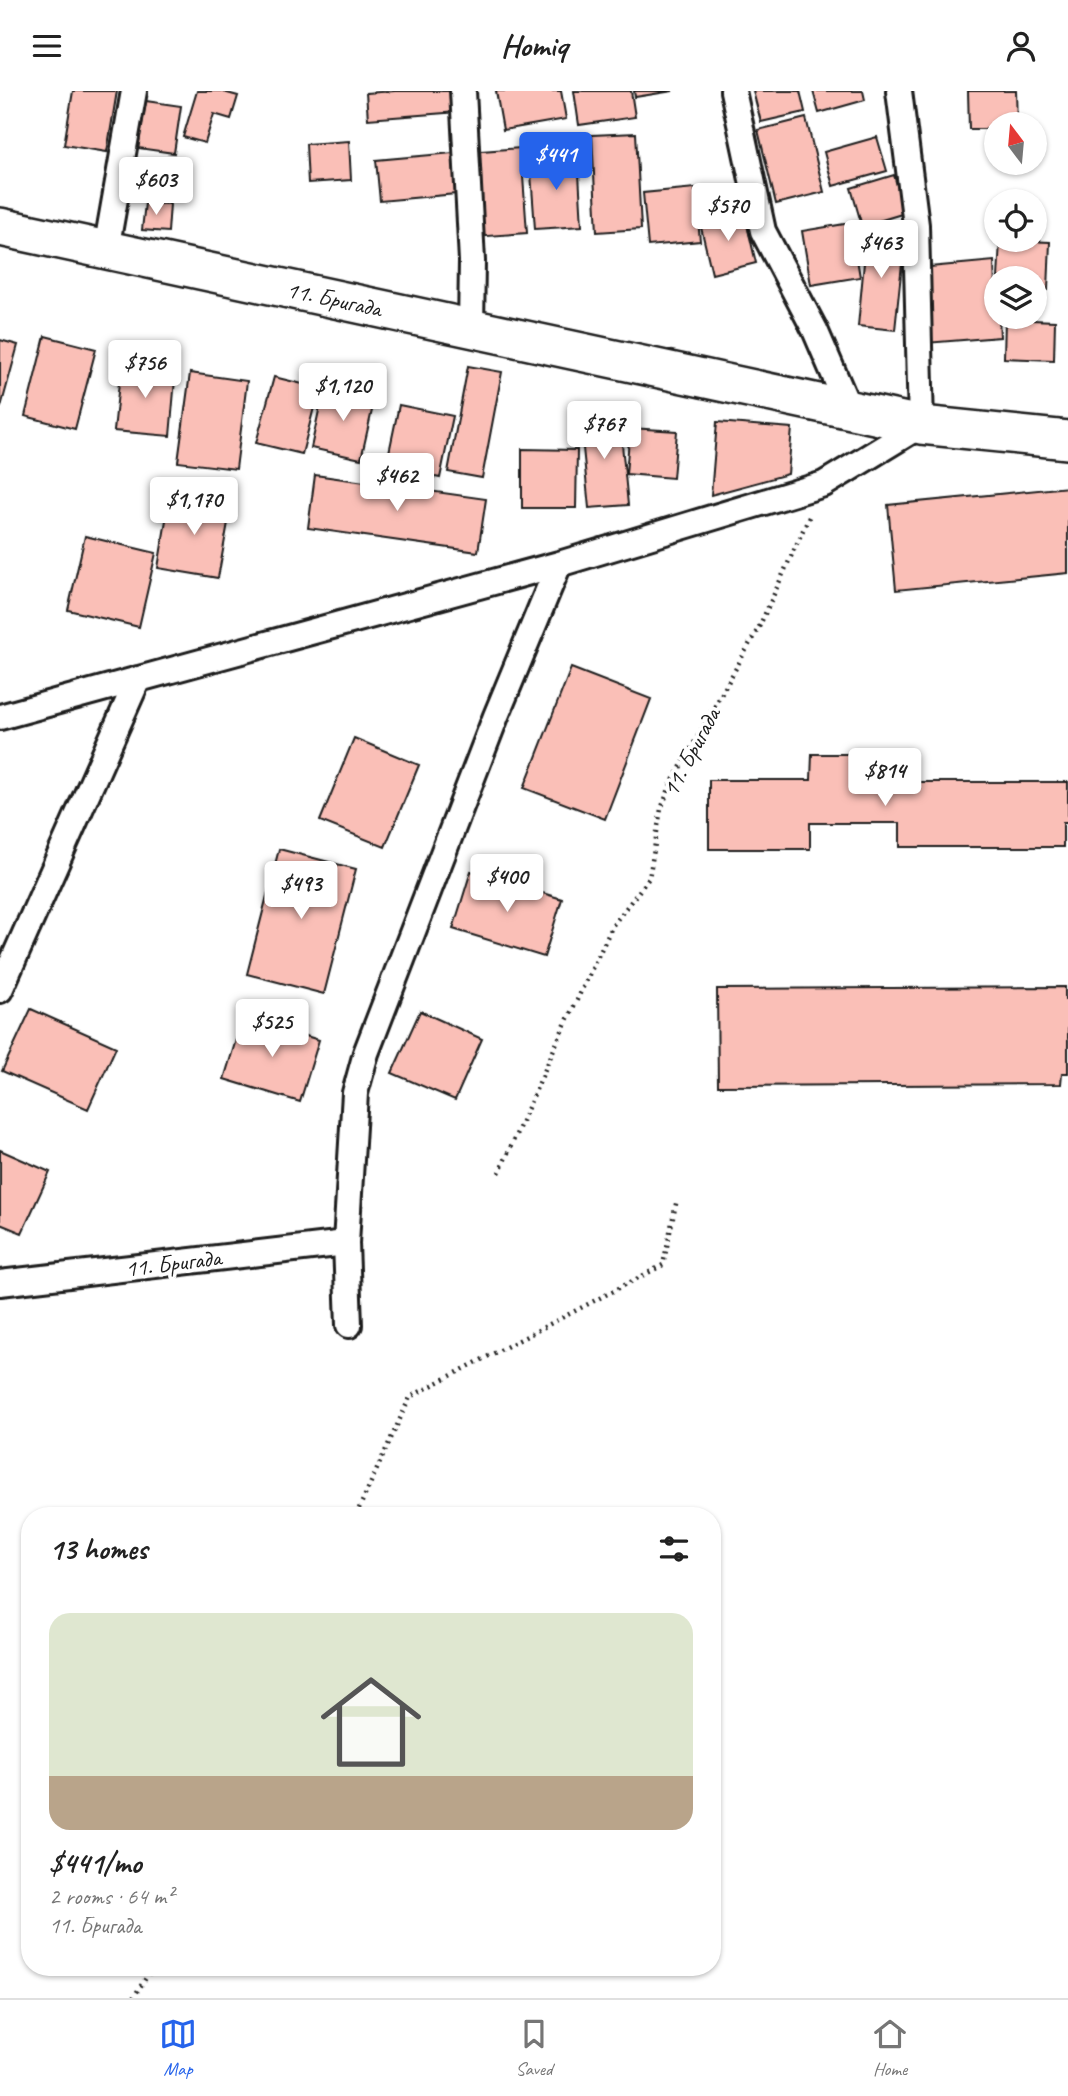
<!DOCTYPE html>
<html lang="en">
<head>
<meta charset="utf-8">
<style>
  body { margin:0; font-family:Caveat,sans-serif; background:#f6f6f6; color:#222; height:100vh; display:flex; flex-direction:column; font-size:26px; white-space:nowrap }
  * { box-sizing:border-box; margin:0 }
  p { font-size:23px; color:#767676 }
  .icon { flex:none; width:38px; height:38px; fill:none; stroke:currentColor; stroke-width:2; stroke-linecap:round; stroke-linejoin:round }
  .map { position:relative; flex:1; overflow:hidden }
  .panel { position:absolute; left:21px; top:1416px; width:700px; height:469px; display:flex; flex-direction:column; background:#fff; border-radius:28px; box-shadow:0 2px 5px #0004 }
  .panel>* { flex:none }
  .needle { width:46px; rotate:344deg }
  .fabs { position:absolute; left:984px; top:21px; display:grid; gap:14px }
  .fabs a { display:grid; place-items:center; width:63px; height:63px; border-radius:50%; background:#fff; box-shadow:0 2px 5px #0004; font-size:35px }
  .price { position:absolute; translate:-50% -60px; padding:0 16px; border-radius:7px; background:#fff; color:#222; font-size:23px; line-height:46px; filter:drop-shadow(0 2px 4px #0008) }
  .price::after { content:''; position:absolute; left:50%; top:42px; width:21px; height:16px; margin-left:-10px; background:inherit; clip-path:polygon(0 0,100% 0,50% 100%) }
  .price.active { background:#2563eb; color:#fff }
  ul { padding:0; list-style:none }
  li { display:grid; align-content:center; gap:14px; height:371px; padding:0 28px }
  li span { display:grid; place-items:center; height:217px; border-radius:21px; color:#555 }
  li>.icon { margin-inline-start:auto }
  span .icon { width:126px; height:126px; fill:#fffc; stroke-width:1 }
  li b { font-size:30px }
  h2 { display:flex; justify-content:space-between; align-items:center; height:84px; padding:0 28px; font-size:30px }
  header { display:flex; justify-content:space-between; align-items:center; height:91px; padding:0 28px; background:#fff; font-size:32px; font-weight:700 }
  .tab-bar { display:flex; justify-content:space-around; align-items:center; height:98px; border-top:2px solid #e0e0e0; background:#fff; font-size:19px; color:#767676 }
  .tab-bar a { display:grid; justify-items:center; gap:4px }
  .tab-bar .active { color:#2563eb }
  .map>svg:first-child { display:block }
</style>
</head>
<body>
<header><svg class="icon" aria-label="menu" viewBox="0 0 24 24"><path d="M4 6h16M4 12h16M4 18h16"/></svg>Homiq<svg class="icon" aria-label="person" viewBox="0 0 24 24"><circle cx="12" cy="8" r="4"/><path d="M4 21q1-7 8-7t8 7"/></svg></header>
<div class="map">
<svg width="1068" height="1907" viewBox="0 0 1068 1907">
  <rect width="100%" height="100%" fill="#fff"/>
  <filter id="ink" filterUnits="userSpaceOnUse"><feTurbulence type="fractalNoise" baseFrequency=".0143" numOctaves="2"/><feDisplacementMap in="SourceGraphic" scale="14" xChannelSelector="R" yChannelSelector="G"/><feConvolveMatrix kernelMatrix="1 2 1 2 8 2 1 2 1" color-interpolation-filters="sRGB"/></filter>
  <g filter="url(#ink)">
    <path fill="#fabfb7" stroke="#1c1c1c" stroke-width="2" d="M73,0H117L107,61L64,54Z
      M197,0H220L238,5L231,28L214,23L205,52L183,46Z
      M395,0H457L458,21L368,28L366,2Z
      M496,0H561L566,28L503,39Z
      M574,0H631L635,26L579,34Z
      M634,0H673L635,6Z
      M753,0H800L805,21L761,31Z
      M813,0H863L865,9L819,22Z
      M968,0H1016L1017,33H996V38H969Z
      M146,10L181,15L174,62L138,57Z
      M806,27L824,101L776,113L758,39Z
      M636,42L641,138L597,141L592,44Z
      M877,46L887,80L833,95L824,61Z
      M349,50L351,89L308,92L306,53Z
      M521,57L527,142L474,146L468,61Z
      M453,62L456,103L380,110L376,69Z
      M578,65L582,135L535,138L530,68Z
      M894,84L905,122L862,135L851,97Z
      M695,97L700,150L648,155L643,102Z
      M145,112L170,113L168,141L142,139Z
      M744,121L756,172L712,183L700,132Z
      M851,132L860,186L811,194L802,140Z
      M867,140L905,144L895,239L858,235Z
      M1000,149L1050,151L1048,199L1034,198V187H998Z
      M994,170L996,226H999L1000,246L926,252L919,177Z
      M1005,228L1055,230L1054,269L1004,267Z
      M45,245L96,258L75,338L25,325Z
      M0,249L18,254L1,316H0Z
      M121,272L176,277L170,345L114,340Z
      M468,275L502,281L482,387L448,381Z
      M190,282L247,290L236,378L178,371Z
      M274,286L319,297L302,363L256,352Z
      M324,296L375,306L361,368L311,357Z
      M399,314L453,325L440,387L386,376Z
      M619,323L628,414L589,417L580,327Z
      M717,331L792,337L788,383L711,404Z
      M630,337L677,340L673,387L626,383Z
      M522,358L577,359L576,417H522Z
      M315,384L486,408L478,461L308,437Z
      M1068,396V482L896,499L888,414Z
      M170,405L231,415L218,487L158,477Z
      M85,445L156,462L139,536L68,519Z
      M571,577L651,608L605,728L524,697Z
      M354,647L419,674L385,756L320,730Z
      M812,663H897V691H1068V732H1063V756H900V732H810V758H709V689H811Z
      M279,758L356,778L324,903L247,883Z
      M471,780L562,808L544,866L453,838Z
      M1065,896V908H1068V982H1062L1061,993L718,995L717,898Z
      M31,918L116,956L88,1018L2,980Z
      M420,920L482,948L455,1009L392,982Z
      M243,926L319,949L300,1011L224,988Z
      M0,1059L50,1081L22,1142L0,1133Z"/>
    <g fill="none" stroke-linecap="round" stroke-linejoin="round">
      <g stroke="#1c1c1c" stroke-width="30">
        <path id="street" d="M463,0L472,170L471,237
          M733,0L763,140L815,239L849,318
          M106,159L134,0
          M0,626L559,473L824,393L921,334L916,134L899,0
          M0,899L138,588
          M0,1192L346,1152
          M349,1234L346,1152L355,1002L366,962L496,625L559,473"/>
      </g>
      <g stroke="#1c1c1c" stroke-width="42">
        <path id="secondary" d="M0,136L921,334L1068,349"/>
      </g>
      <path stroke="#1c1c1c" stroke-width="4.5" stroke-dasharray="2 5" stroke-linecap="butt" d="M499,1082L562,940L613,834L649,787L661,718L671,693L759,536L809,426
        M356,1424L410,1306L663,1174L677,1108
        M133,1907L153,1876"/>
      <use href="#street" stroke="#fff" stroke-width="24"/>
      <use href="#secondary" stroke="#fff" stroke-width="37"/>
    </g>
  </g>
  <g text-anchor="middle" stroke-width="7" stroke-linejoin="round" paint-order="stroke">
    <g font-size="24" fill="#1c1c1c" stroke="#fff">
      <text transform="translate(334 208) rotate(12)" y="8">11. Бригада</text>
      <text transform="translate(691 661) rotate(-62)" y="8">11. Бригада</text>
      <text transform="translate(173 1172) rotate(-7)" y="8">11. Бригада</text>
    </g>
  </g>
</svg>
<div class="fabs">
<a><svg class="needle" viewBox="-14 -14 28 28"><path d="M0-13l5 13h-10z" fill="#e53935"/><path d="M0 13l5-13h-10z" fill="#767676"/></svg></a>
<a><svg class="icon" aria-label="locate" viewBox="0 0 24 24"><circle cx="12" cy="12" r="6"/><path d="M12 2v4M12 18v4M2 12h4M18 12h4"/></svg></a>
<a><svg class="icon" aria-label="layers" viewBox="0 0 24 24"><path d="M12 4l9 5-9 5-9-5zM3 14l9 5 9-5"/></svg></a>
</div>
<b class="price active" style="left:556px;top:101px">$441</b>
<b class="price" style="left:156px;top:126px">$603</b>
<b class="price" style="left:728px;top:152px">$570</b>
<b class="price" style="left:881px;top:189px">$463</b>
<b class="price" style="left:145px;top:309px">$756</b>
<b class="price" style="left:343px;top:332px">$1,120</b>
<b class="price" style="left:604px;top:370px">$767</b>
<b class="price" style="left:397px;top:422px">$462</b>
<b class="price" style="left:194px;top:446px">$1,170</b>
<b class="price" style="left:885px;top:717px">$814</b>
<b class="price" style="left:507px;top:823px">$400</b>
<b class="price" style="left:301px;top:830px">$493</b>
<b class="price" style="left:272px;top:968px">$525</b>
<section class="panel">
<h2>13 homes<svg class="icon" aria-label="filters" viewBox="0 0 24 24"><path d="M4 7h16M4 17h16"/><circle cx="9" cy="7" r="2"/><circle cx="15" cy="17" r="2"/></svg></h2>
<ul>
<li><span style="background:linear-gradient(#dfe7d0 75%,#b9a48a 0)"><svg class="icon" aria-label="home" viewBox="0 0 24 24"><path d="M3 11l9-7 9 7M6 9v11h12V9"/></svg></span><div><b>$441/mo</b><p>2 rooms · 64 m²</p><p>11. Бригада</p></div></li>
</ul>
</section>
</div>
<nav class="tab-bar">
<a class="active"><svg class="icon" aria-label="map" viewBox="0 0 24 24"><path d="M3 6l6-2 6 2 6-2v14l-6 2-6-2-6 2zM9 4v14M15 6v14"/></svg>Map</a>
<a><svg class="icon" aria-label="saved" viewBox="0 0 24 24"><path d="M7 4h10v16l-5-4-5 4z"/></svg>Saved</a>
<a><svg class="icon" aria-label="home" viewBox="0 0 24 24"><path d="M3 11l9-7 9 7M6 9v11h12V9"/></svg>Home</a>
</nav>
</body>
</html>
